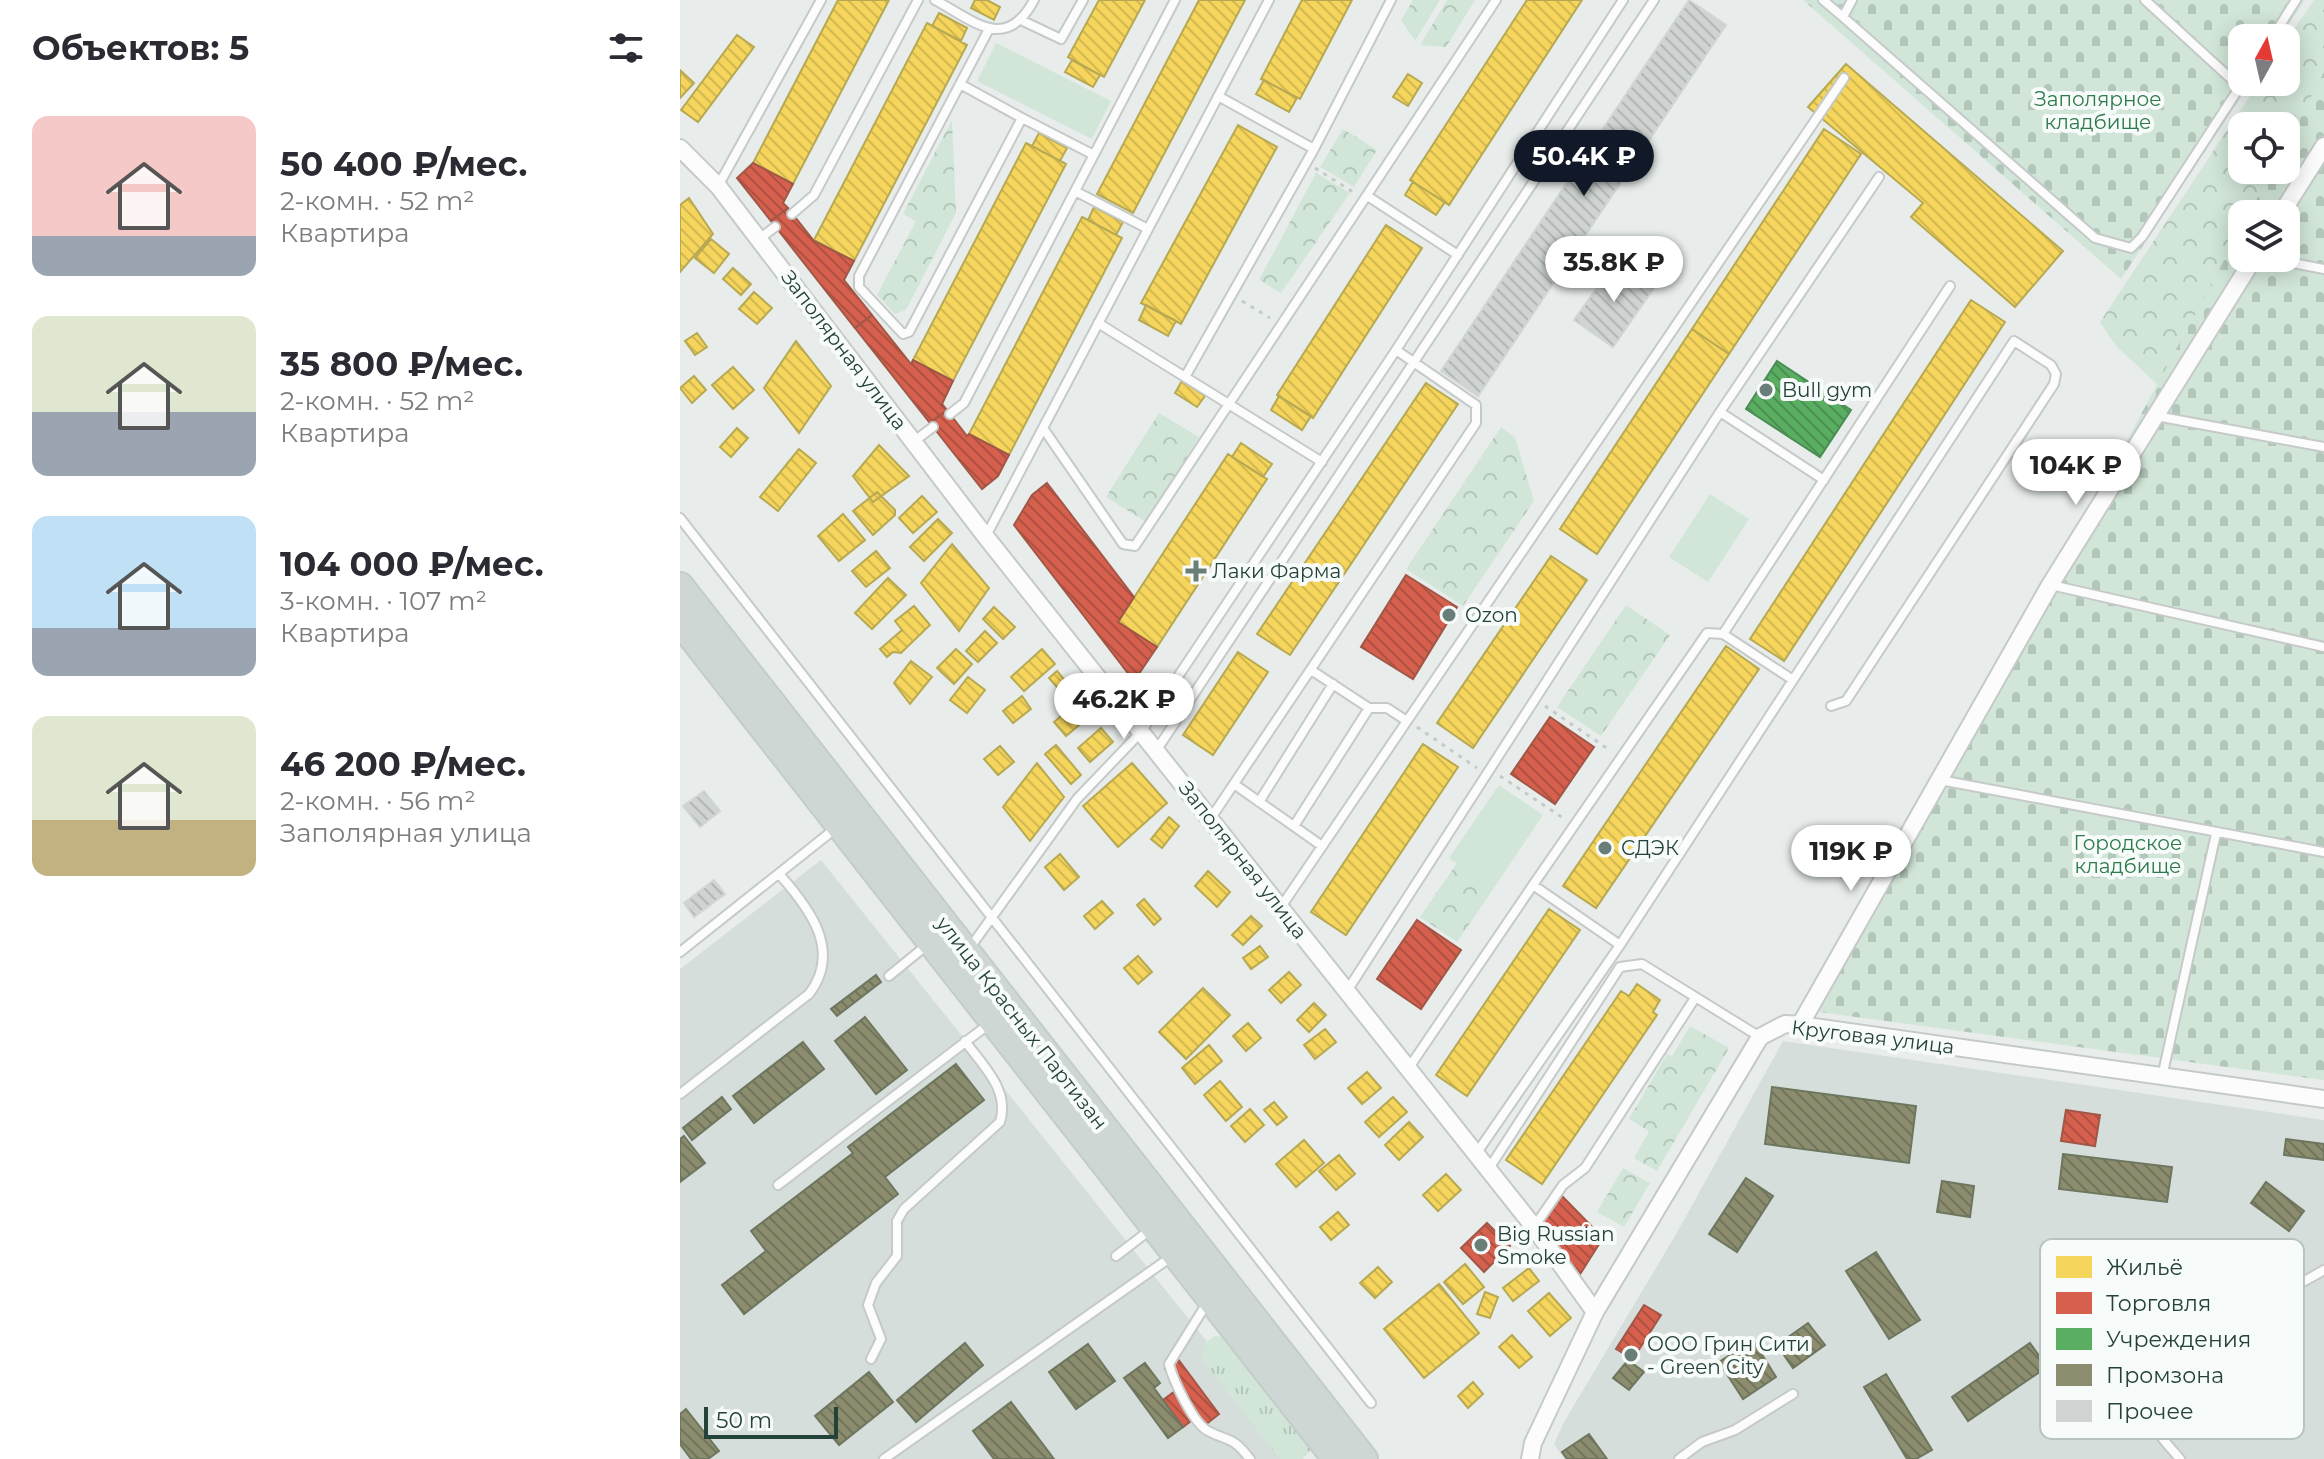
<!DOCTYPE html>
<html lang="ru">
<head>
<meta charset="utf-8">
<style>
  body { margin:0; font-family:Montserrat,sans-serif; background:#f2f2f3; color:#2b2b33; height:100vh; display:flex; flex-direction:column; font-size:30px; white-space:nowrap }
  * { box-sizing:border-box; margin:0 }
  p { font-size:26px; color:#7c7c81 }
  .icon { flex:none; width:44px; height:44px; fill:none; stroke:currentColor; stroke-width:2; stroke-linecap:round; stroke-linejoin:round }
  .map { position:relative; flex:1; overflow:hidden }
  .drawer { display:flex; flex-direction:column; background:#fff; width:680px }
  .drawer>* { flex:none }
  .needle { width:52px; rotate:8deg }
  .fabs { position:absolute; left:1548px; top:24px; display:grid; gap:16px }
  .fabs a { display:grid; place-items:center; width:72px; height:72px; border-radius:16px; background:#fff; box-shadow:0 4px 20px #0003; font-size:40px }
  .scale { position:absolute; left:24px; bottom:20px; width:134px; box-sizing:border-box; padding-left:8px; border:4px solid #24423a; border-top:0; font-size:22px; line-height:28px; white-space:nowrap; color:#24423a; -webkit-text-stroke:6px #f7fbf9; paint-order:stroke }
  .price { position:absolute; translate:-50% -68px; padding:0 18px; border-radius:28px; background:#fff; color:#222; font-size:26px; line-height:52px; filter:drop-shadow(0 2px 4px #0008) }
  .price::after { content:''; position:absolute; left:50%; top:48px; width:24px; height:18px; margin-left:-12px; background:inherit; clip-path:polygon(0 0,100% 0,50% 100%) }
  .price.current { background:#111827; color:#fff }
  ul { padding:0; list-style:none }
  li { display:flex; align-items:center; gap:24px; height:200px; padding:0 32px }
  li span { display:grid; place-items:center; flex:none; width:224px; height:160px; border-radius:16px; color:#555 }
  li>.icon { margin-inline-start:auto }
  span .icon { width:96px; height:96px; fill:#fffc; stroke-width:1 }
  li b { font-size:34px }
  h2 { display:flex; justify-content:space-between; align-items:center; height:96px; padding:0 32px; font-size:34px }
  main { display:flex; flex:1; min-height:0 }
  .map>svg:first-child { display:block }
</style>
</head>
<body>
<main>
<section class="drawer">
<h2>Объектов: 5<svg class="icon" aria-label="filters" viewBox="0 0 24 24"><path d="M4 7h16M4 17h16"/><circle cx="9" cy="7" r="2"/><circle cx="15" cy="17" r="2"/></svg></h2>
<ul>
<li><span style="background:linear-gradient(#f6c9c9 75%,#9aa5b1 0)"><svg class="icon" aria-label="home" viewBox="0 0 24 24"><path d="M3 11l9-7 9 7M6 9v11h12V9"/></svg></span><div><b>50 400 ₽/мес.</b><p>2-комн. · 52 m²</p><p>Квартира</p></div></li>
<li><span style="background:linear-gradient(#dfe7d0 60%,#9aa5b1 0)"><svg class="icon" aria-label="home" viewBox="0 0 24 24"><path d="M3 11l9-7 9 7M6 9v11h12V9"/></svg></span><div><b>35 800 ₽/мес.</b><p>2-комн. · 52 m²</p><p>Квартира</p></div></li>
<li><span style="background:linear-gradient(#bfe0f5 70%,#9aa5b1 0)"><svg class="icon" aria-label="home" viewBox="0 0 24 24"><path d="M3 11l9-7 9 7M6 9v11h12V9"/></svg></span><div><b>104 000 ₽/мес.</b><p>3-комн. · 107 m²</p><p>Квартира</p></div></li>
<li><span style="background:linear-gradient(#dfe7d0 65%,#c2b280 0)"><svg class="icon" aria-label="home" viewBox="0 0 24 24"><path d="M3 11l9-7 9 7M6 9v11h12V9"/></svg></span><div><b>46 200 ₽/мес.</b><p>2-комн. · 56 m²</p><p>Заполярная улица</p></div></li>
</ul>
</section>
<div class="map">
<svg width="1644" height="1459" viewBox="0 0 1644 1459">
  <defs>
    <pattern id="grass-tufts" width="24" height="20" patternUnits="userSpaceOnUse" patternTransform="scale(2)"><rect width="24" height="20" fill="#d1e6d8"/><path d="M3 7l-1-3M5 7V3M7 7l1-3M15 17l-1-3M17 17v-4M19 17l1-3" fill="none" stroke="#b3c6ba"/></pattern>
    <pattern id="forest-crowns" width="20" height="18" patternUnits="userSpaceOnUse" patternTransform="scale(2)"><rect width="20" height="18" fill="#d1e6d8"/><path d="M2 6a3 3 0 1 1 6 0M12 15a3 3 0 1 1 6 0" fill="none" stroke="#b3c6ba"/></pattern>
    <pattern id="cemetery-stones" width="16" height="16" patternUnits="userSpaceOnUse" patternTransform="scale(2)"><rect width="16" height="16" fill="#d1e6d8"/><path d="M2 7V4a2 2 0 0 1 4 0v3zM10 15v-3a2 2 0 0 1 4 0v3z" fill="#b3c6ba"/></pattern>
    <pattern id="homes-back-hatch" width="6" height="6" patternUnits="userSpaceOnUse" patternTransform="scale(2)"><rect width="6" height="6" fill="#f6d55c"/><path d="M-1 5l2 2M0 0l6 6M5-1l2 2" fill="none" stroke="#d3b851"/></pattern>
    <pattern id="shops-back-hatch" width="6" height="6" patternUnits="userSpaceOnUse" patternTransform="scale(2)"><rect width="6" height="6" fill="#d6604d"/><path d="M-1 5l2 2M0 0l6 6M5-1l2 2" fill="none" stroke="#ad5141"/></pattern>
    <pattern id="public-back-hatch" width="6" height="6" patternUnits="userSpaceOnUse" patternTransform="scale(2)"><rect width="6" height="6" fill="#5aae61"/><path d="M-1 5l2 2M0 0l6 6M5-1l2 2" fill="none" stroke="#4a8f51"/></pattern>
    <pattern id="industry-back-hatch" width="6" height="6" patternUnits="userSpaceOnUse" patternTransform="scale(2)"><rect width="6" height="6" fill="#8c8c6e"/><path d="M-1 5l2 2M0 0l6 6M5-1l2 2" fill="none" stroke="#72745b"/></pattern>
    <pattern id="building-back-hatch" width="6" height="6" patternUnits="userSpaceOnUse" patternTransform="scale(2)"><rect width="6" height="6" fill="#cfd4d2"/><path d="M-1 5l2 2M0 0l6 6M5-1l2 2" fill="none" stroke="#b2b7b5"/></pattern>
  </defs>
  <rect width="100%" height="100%" fill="#e8edeb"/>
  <path fill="#d6dedb" d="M141,860L621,1459H0V969Z
    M1103,1041L1644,1120V1459H884L874,1444L884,1422L995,1236Z"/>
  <path fill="url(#grass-tufts)" d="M535,1336L545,1337L632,1448L623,1459H600L522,1359L524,1343Z"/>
  <path fill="url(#forest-crowns)" fill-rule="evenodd" d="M733,0H760L735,41L721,20Z
    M767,0H795L766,47L740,45Z
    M1634,0H1644V121L1586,214H1562V252L1478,385L1436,346L1420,322L1579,82H1606V41ZM1562,126H1606V170H1562Z
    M272,120L276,213L226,310L215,314L197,295L236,221L223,214Z
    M663,129L697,150L674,187L640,167Z
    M636,173L670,193L601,293L579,280Z
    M479,413L519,437L466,522L426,497Z
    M821,427L835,437L854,501L783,606L726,569Z
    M946,605L990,635L921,736L877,707Z
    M777,863L814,888L777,942L740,917Z
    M1010,1026L1049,1048L977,1171L954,1158L969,1131L949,1119L987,1054L992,1056Z
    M943,1168L970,1183L944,1227L917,1212Z"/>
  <path fill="url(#cemetery-stones)" d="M1123,0H1625L1600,38H1562V82H1571L1441,279Z
    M1644,72V1080L1139,1012L1562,227V258H1606V214H1569L1592,170H1606V144Z"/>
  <path fill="#d1e6d8" d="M316,43L431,101L412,139L297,81Z
    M1030,494L1069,519L1028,582L989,557Z
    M819,785L863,815L814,888L769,858Z"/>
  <path fill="url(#homes-back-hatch)" stroke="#b7a952" stroke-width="2" d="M158,0H209L113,184L73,163Z
    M295,0H307L320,7L314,20L291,8Z
    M419,0H465L424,77L388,57Z
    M519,0H565L453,213L417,194Z
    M622,0H672L620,99L581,79Z
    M847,0H902L769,205L730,180Z
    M259,13L287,28L281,41L252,26Z
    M247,23L287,45L174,261L134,240Z
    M57,35L74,47L18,122L1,110Z
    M392,60L420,75L413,87L385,72Z
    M1166,64L1383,251L1335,307L1231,217L1243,203L1128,107Z
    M0,70L14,83L0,98Z
    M728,74L742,83L728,106L713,97Z
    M584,80L617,98L609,112L576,94Z
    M558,125L597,147L501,324L461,303Z
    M1144,129L1181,154L1049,354L1012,329Z
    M359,133L387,148L380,161L352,146Z
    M346,143L386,164L273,381L233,360Z
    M733,182L765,202L756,215L725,195Z
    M9,198L33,234L0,272V205Z
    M414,207L443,222L436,235L408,220Z
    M402,217L442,238L329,455L289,434Z
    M706,225L742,248L633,418L597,395Z
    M31,239L49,254L34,273L15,258Z
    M53,268L71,284L61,295L43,279Z
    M74,292L92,308L77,324L59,309Z
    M1291,300L1325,322L1104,661L1070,639Z
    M466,305L496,321L488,336L459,320Z
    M1012,329L1049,354L917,554L880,529Z
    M17,333L27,347L15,355L5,341Z
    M116,341L151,386L119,433L84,388Z
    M53,367L74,390L53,409L32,385Z
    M14,376L26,390L12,403L0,388Z
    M502,381L525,396L517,407L495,393Z
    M746,383L778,404L610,655L577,634Z
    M599,396L631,416L622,430L591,410Z
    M57,428L68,438L51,457L40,447Z
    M561,443L592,464L583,477L552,457Z
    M199,445L229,476L193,502L173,476Z
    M119,449L136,463L98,511L80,497Z
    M548,454L587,479L477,647L438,622Z
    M197,492L215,510V515L193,535L173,511Z
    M242,496L257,512L233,533L219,518Z
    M163,514L185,540L159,561L138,536Z
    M258,519L272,533L244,561L230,547Z
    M272,544L309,588L279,631L241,583Z
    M196,551L210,568L186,587L172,571Z
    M871,556L907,580L793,748L757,723Z
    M208,578L226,595L192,629L175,613Z
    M234,606L250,625L221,653L213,652L207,657L200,649L222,630L215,621Z
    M314,607L335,627L323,639L303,619Z
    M305,631L317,643L298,662L286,651Z
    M1046,646L1079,669L916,908L883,886Z
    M276,649L292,664L274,684L257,668Z
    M362,649L375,664L344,691L331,677Z
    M558,652L588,672L533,755L503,735Z
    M231,661L252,677L230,704L214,683Z
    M377,671L392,689L384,695L369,678Z
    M288,677L305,690L287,713L270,700Z
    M342,696L351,709L333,723L323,711Z
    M399,700L411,715L386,736L374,722Z
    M421,728L433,742L410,762L398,748Z
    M743,744L778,767L666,935L631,912Z
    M376,745L401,775L391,784L365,754Z
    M320,746L334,762L318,775L304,759Z
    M357,763L384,797L350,841L323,807Z
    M452,763L487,803L438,847L403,806Z
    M489,817L499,826L482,848L471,839Z
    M380,854L399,877L384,890L365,867Z
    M528,871L550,892L537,907L515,886Z
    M464,899L481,919L474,925L457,905Z
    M422,901L433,913L415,929L404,916Z
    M869,909L900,930L787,1096L756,1075Z
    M571,916L582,926L563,945L552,935Z
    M580,946L588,957L571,969L563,958Z
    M458,956L472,972L458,984L444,968Z
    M609,972L621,985L601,1003L589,990Z
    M957,984L980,1000L973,1012L977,1015L862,1184L826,1160L941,991L949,996Z
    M523,988L550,1015L506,1059L479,1032Z
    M634,1003L646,1015L629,1032L617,1020Z
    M568,1023L581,1038L566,1051L553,1036Z
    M645,1029L656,1042L635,1059L624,1045Z
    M529,1045L542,1061L515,1084L502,1068Z
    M687,1072L701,1088L682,1104L668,1088Z
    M540,1081L562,1107L546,1121L524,1095Z
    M713,1097L727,1112L699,1137L685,1122Z
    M594,1102L607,1117L597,1125L584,1110Z
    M570,1109L584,1125L565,1142L551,1126Z
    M729,1122L743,1137L719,1160L705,1145Z
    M624,1140L644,1163L616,1187L596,1164Z
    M659,1155L675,1174L656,1190L639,1171Z
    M766,1174L781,1190L758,1211L743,1195Z
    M658,1212L669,1225L651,1240L640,1227Z
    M785,1264L804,1287L783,1304L764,1282Z
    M698,1267L712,1282L695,1298L680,1283Z
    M849,1268L859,1281L833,1301L823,1288Z
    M759,1284L799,1333L744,1378L704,1329Z
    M805,1292L818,1297L810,1318L797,1314Z
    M869,1293L891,1318L870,1336L848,1311Z
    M832,1335L852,1357L839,1368L819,1347Z
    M793,1382L803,1394L788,1408L778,1396Z"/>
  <path fill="url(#shops-back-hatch)" stroke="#a15747" stroke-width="2" d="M73,163L113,184L103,203L108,208L91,221L57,178Z
    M108,208L134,241L174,261L164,280L192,315L175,328L91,221Z
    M192,315L231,364L233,360L273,381L262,404L267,410L250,423L175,328Z
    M267,410L287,436L289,434L329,455L318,476L302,489L250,423Z
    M367,483L454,597L438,622L477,647L454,681L334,525L352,495Z
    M726,575L777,607L733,679L681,647Z
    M870,717L914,747L875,804L831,774Z
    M737,920L781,950L741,1009L697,979Z
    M1386,1110L1420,1115L1415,1146L1381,1141Z
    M881,1195L923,1238L897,1279L858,1230Z
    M807,1223L830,1246L804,1272L781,1248Z
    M964,1305L981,1315L953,1359L936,1349Z
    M498,1359L539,1414L525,1425L519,1415L503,1427L483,1400L499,1388L485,1369Z"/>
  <path fill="url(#public-back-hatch)" stroke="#4a8e55" stroke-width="2" d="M1097,361L1171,410L1140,457L1066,409Z"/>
  <path fill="url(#industry-back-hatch)" stroke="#6d765e" stroke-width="2" d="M196,975L201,982L157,1016L151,1009Z
    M185,1017L227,1070L196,1094L155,1041Z
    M123,1042L144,1069L74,1123L53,1096Z
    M276,1064L304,1100L205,1177L218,1194L64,1314L42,1285L86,1251L71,1231L173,1153L168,1147Z
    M1092,1087L1236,1106L1229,1163L1085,1144Z
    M42,1097L51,1109L12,1140L3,1128Z
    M4,1136L25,1163L0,1182V1139Z
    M1606,1139L1644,1144V1160L1604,1155Z
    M1383,1154L1492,1167L1487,1202L1379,1189Z
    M1066,1178L1093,1196L1057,1252L1029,1234Z
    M1262,1181L1294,1186L1290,1217L1257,1212Z
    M1586,1182L1624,1211L1609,1231L1571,1203Z
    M1196,1252L1240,1320L1209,1339L1166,1271Z
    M1128,1323L1145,1345L1113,1368L1097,1345Z
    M1073,1340L1096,1377L1063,1399L1039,1362Z
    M285,1343L303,1365L236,1422L217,1400Z
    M1350,1343L1367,1367L1288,1421L1272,1397Z
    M408,1344L435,1381L396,1409L369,1372Z
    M948,1360L964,1372L949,1390L933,1378Z
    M465,1363L480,1383L474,1388L503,1427L488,1438L444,1378Z
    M189,1372L213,1402L159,1445L135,1416Z
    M1206,1374L1252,1450L1236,1459H1227L1184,1387Z
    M331,1402L374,1459H314L293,1431Z
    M6,1409L39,1451L28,1459H11L0,1444V1414Z
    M909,1434L927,1459H887L882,1452Z"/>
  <path fill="url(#building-back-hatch)" stroke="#d1d6d4" stroke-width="2" d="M1009,0L1046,25L798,396L761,371Z
    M935,262L974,288L933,347L894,320Z
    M24,791L40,811L20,827L3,806Z
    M34,880L45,894L14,917L4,903Z"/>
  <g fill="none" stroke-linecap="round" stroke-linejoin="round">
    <g stroke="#c5cac8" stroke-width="12">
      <path id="service" d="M255,0C294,21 326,53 354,0
        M1143,0L1163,17L1172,0
        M1465,0L1560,87
        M1163,17L1415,238L1451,248L1462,237L1563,82
        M343,21L381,39L403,0
        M1592,38L1616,0
        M280,84L342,118L229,332L223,334L179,287V276L309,29
        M538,96L634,149
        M342,118L414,155
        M38,186L141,0
        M395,191L468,229
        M689,197L778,255
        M112,214L134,195L238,0
        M79,239L95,227
        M1587,258L1644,269
        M418,323L642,462
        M505,377L634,149L711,0
        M1040,412L1144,480
        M270,414L284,403L495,0
        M1476,416L1644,447
        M363,428L443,544L455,546L816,0
        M233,442L253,427
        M0,518L691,1403
        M306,536L589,0
        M1371,585L1644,647
        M1043,634L1270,286
        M1113,680L1334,341L1371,365L1376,374L1374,384L1166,701L1151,706
        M727,721L1164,78
        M476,751L974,0
        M1260,780L1644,852
        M554,784L642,846
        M579,802L653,684
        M531,818L796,423V405L716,350
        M614,826L689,708
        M853,885L1027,633L1043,634L1113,680L940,945
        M601,907L727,721L707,708H689L631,670
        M289,949L397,799L461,732L716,350L943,0
        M0,952L156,828
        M209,976L247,945
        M667,991L1040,412L1199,177
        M728,1069L853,885L940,945L796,1154
        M1482,1077L1536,834
        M0,1094L129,994C162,951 130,909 100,875
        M808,1170L940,967L962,964L1080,1037
        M98,1185L309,1024
        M854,1227L883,1185L905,1168L1015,998
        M436,1256L470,1230
        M527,1303L489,1364C493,1380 513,1423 528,1431C551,1443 551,1435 570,1459
        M191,1359L201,1339L188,1305L196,1283L217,1256V1221L224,1209L320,1122C330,1090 303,1066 285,1041
        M204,1459L491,1257
        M999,1459L1022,1442L1055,1430L1113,1394
        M1500,1459C1492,1449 1478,1436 1474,1424C1453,1364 1602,1295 1644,1270"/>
    </g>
    <g stroke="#c5cac8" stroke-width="20">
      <path id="minor" d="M0,148L38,186L306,537L854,1227L915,1312
        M1601,214L1644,146
        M1120,1025L1370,585L1574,258
        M850,1459L853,1443L915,1312L1080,1037L1105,1024L1120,1025L1644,1099"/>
    </g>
    <g stroke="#c3ccc9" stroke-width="30">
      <path id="primary" d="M0,586L684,1459
        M0,622L656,1459"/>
    </g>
    <path stroke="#c3ccca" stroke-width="3" stroke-dasharray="4 6" stroke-linecap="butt" d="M635,168L673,192
      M562,301L590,318
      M865,706L931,751
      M737,727L797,768
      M820,776L883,818"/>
    <use href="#service" stroke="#fcfcfc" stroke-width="8"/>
    <use href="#minor" stroke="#fcfcfc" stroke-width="16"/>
    <use href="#primary" stroke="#cfd7d5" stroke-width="26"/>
  </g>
  <g fill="#697e78" stroke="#f7fbf9" stroke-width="3">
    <circle cx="1086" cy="390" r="8"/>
    <path d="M512 559h8v8h8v8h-8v8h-8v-8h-8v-8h8z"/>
    <circle cx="769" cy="615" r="8"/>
    <circle cx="925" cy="848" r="8"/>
    <circle cx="801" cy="1245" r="8"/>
    <circle cx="951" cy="1355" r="8"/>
  </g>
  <g text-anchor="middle" stroke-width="8" stroke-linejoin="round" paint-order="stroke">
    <g font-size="20" fill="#2d7a4b" stroke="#f7fbf9">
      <text x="1418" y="106">Заполярное<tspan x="1418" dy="23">кладбище</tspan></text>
      <text x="1448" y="850">Городское<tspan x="1448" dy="23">кладбище</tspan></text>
    </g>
    <g font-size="20" fill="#24423a" stroke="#f7fbf9">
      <text transform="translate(164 350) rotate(53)" y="7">Заполярная улица</text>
      <text transform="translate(563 860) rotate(52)" y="7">Заполярная улица</text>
      <text transform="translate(342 1023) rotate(52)" y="7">улица Красных Партизан</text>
      <text transform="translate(1193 1037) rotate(7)" y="7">Круговая улица</text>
    </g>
    <g font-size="20" fill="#24423a" stroke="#f7fbf9" text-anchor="start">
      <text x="1102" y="397">Bull gym</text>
      <text x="532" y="578">Лаки Фарма</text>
      <text x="785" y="622">Ozon</text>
      <text x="941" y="855">СДЭК</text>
      <text x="817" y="1241">Big Russian<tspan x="817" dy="23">Smoke</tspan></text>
      <text x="967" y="1351">ООО Грин Сити<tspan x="967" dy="23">- Green City</tspan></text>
    </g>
  </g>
  <rect x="1360" y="1239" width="264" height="200" rx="12" fill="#f7fbf9" stroke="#b8c4c0" stroke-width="2"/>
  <rect x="1376" y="1256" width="36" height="22" fill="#f6d55c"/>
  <rect x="1376" y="1292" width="36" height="22" fill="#d6604d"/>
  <rect x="1376" y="1328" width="36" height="22" fill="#5aae61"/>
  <rect x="1376" y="1364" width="36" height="22" fill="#8c8c6e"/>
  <rect x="1376" y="1400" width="36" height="22" fill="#cfd4d2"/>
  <g font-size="22" fill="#24423a">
    <text x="1426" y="1275">Жильё</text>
    <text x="1426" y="1311">Торговля</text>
    <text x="1426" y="1347">Учреждения</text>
    <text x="1426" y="1383">Промзона</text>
    <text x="1426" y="1419">Прочее</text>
  </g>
</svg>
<div class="fabs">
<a><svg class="needle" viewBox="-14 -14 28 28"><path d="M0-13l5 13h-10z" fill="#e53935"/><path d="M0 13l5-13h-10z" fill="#7c7c81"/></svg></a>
<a><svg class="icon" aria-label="locate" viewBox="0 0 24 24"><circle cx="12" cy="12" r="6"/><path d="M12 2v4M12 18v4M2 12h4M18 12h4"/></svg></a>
<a><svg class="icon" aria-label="layers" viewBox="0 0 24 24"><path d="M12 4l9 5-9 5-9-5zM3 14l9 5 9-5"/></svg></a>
</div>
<div class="scale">50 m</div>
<b class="price current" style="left:904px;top:198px">50.4K ₽</b>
<b class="price" style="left:934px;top:304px">35.8K ₽</b>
<b class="price" style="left:1396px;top:507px">104K ₽</b>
<b class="price" style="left:444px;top:741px">46.2K ₽</b>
<b class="price" style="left:1171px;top:893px">119K ₽</b>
</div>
</main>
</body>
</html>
